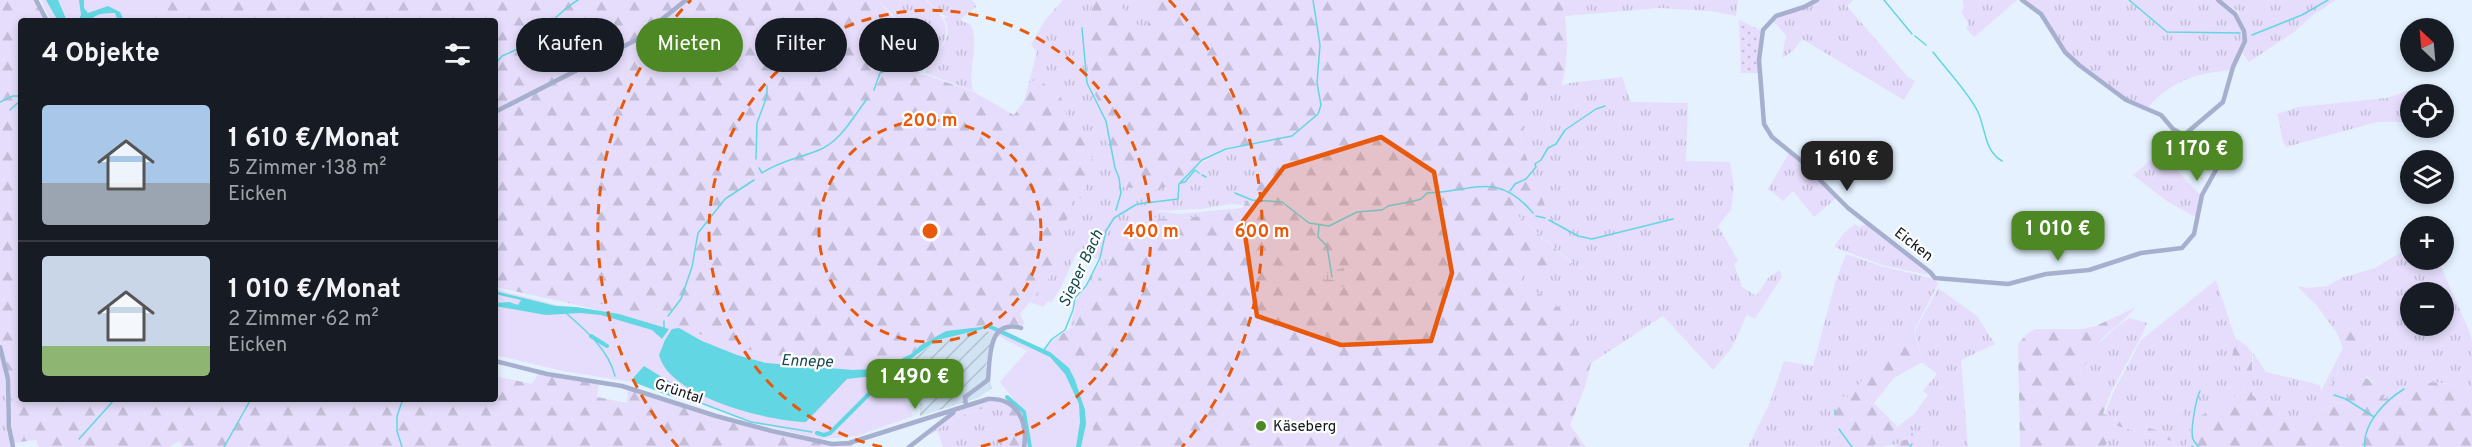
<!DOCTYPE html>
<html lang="de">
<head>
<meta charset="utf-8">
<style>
  body { margin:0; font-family:Overpass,sans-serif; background:#20242c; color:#f1f3f6; height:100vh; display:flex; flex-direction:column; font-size:22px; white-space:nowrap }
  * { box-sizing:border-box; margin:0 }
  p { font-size:20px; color:#9ea1a6 }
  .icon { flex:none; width:33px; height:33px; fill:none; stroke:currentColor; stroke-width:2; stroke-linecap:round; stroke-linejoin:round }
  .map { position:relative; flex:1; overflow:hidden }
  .sheet { position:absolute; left:18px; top:18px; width:480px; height:384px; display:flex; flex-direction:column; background:#171b24; border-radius:6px; box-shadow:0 3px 9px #0003 }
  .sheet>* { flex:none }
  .banner { position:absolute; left:516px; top:18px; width:570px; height:54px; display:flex; gap:12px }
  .needle { width:39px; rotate:334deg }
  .fabs { position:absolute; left:2400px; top:18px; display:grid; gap:12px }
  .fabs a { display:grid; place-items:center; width:54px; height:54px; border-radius:50%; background:#171b24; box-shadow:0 3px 9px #0003; font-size:30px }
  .price { position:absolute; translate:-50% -51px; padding:0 14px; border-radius:12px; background:#4e8825; color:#fff; font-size:20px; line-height:39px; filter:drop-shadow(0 2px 3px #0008) }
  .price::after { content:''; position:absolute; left:50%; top:36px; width:18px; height:14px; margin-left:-9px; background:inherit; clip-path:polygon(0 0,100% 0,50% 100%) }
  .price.active { background:#222; color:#fff }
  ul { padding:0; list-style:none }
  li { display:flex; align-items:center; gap:18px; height:150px; padding:0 24px }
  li+li { border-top:2px solid #363941 }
  li span { display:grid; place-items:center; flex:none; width:168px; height:120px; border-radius:6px; color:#555 }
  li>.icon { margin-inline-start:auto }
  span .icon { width:72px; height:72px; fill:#fffc; stroke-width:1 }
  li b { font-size:26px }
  h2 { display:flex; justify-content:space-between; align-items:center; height:72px; padding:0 24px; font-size:26px }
  .tag { padding:0 21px; border-radius:27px; background:#171b24; box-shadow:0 3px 9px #0003; font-size:21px; line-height:54px }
  .tag.active { background:#4e8825; color:#fff }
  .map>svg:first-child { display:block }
</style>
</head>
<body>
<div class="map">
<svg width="2472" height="447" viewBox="0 0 2472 447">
  <defs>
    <pattern id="industrial-furrows" width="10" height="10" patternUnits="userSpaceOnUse" patternTransform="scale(1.5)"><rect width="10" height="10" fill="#d1e2f3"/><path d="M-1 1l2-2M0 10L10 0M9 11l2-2" fill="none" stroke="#b2c1d0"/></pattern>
    <pattern id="grass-tufts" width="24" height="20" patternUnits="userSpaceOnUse" patternTransform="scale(1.5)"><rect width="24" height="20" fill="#e5ddfb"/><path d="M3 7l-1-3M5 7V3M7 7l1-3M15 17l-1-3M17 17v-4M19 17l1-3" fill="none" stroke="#c3bdd7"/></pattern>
    <pattern id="forest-firs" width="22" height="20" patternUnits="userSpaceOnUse" patternTransform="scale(1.5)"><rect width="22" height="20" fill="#e5ddfb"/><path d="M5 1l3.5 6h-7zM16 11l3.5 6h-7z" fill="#c3bdd7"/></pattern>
    <pattern id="wetland-marsh" width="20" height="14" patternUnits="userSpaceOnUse" patternTransform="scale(1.5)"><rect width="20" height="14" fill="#e5ddfb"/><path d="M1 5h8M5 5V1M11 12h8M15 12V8" fill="none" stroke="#c3bdd7"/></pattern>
    <pattern id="garden-dots" width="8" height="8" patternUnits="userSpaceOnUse" patternTransform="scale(1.5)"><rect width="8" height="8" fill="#e5ddfb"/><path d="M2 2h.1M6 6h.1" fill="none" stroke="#c3bdd7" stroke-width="1.8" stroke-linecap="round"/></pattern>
  </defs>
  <rect width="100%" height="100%" fill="#e5f1ff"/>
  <path fill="url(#industrial-furrows)" d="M984,329L997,332L991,342L986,366L992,388L978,398L920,416V404L915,401L899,370L937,340Z"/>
  <path fill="url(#grass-tufts)" fill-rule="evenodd" d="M878,0H926C931,6 938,11 942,18C956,39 931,61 918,75L897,45L900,22Z
    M927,0H972L977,6L960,20L971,25C980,46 967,69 973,91L925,73C931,52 957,45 944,17L949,18L939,12Z
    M1063,0H1094L1080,44L1087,55L1089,85L1098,100L1099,122L1178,181C1210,156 1221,149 1261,143L1254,190L1244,205L1232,204L1200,209L1154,211L1179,214L1242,208L1240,211L1193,217L1161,219L1149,216L1138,220L1124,233L1072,327L1070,326L1075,308L1073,306L1101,260L1077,252L1061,287L1051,303L1048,301L1043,307L1030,302L1053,273L1073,194L1082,199L1085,136L1068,120L1056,83L1049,91L1040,79L1029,83L1037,52L1031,45L1045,20Z
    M1115,0H1155L1145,33Z
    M1563,0H1738L1736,16L1710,11L1659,8L1565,16Z
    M1818,0H1853L1847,6L1908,77L1915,81L1904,100L1802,39L1793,51L1782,58L1786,35L1772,20Z
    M1963,0H2017L1974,37L1966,28L1969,24L1961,12L1964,8Z
    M2025,0H2213C2227,5 2245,24 2243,40C2242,50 2235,61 2230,70C2195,74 2173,80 2148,107L2127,99L2069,56L2048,21Z
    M2222,0H2336L2313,15L2294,32L2249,62L2242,52C2252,40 2245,27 2238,15L2239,12Z
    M1622,77L1631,102L1688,103L1686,161L1730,162L1734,186L1731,210L1718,226L1738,261L1734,264L1742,287L1756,296L1769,277L1780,270L1782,277L1755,319L1747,315L1731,349L1713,370L1663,316L1591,363C1578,331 1557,294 1520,287L1523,267L1573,263L1513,212L1546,208L1520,141L1529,93L1570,83Z
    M2416,88L2417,94H2410V122H2377L2286,147C2280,136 2281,126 2277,114L2298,107L2387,98Z
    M2160,152L2200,195L2197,218L2168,202L2133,175Z
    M1789,153L1836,198L1814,217L1793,191L1783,201L1768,189Z
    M1855,224L1859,227L1866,224L1929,275L1882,265L1834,247L1843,234Z
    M2410,247V260H2438L2470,333L2472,342V388C2432,381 2421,377 2384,399L2377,384L2366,376L2347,399L2328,387L2361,342L2373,340L2363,325L2337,333L2317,306L2297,286L2308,288L2328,286L2341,278L2375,268ZM2410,292H2444V326H2410Z
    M1846,254L1881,266L1935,279L1938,284L1914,331L1873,368L1848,397L1830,430L1850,447H1748L1770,402L1784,361L1813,366L1835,283Z
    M2216,280L2235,338L2232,358C2243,369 2247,376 2244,392L2191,421L2186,447H2104L2107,443L2104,433L2107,423L2179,443V404L2173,435L2104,415L2113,393L2141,340Z
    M1938,288L1977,316L1995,344L1961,360L1968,447H1937L1926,437C1908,440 1893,447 1875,447L1874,445L1914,414L1928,395L1923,391L1937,374L1922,362L1915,331Z
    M2130,318L2147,323L2142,335L2111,392L2083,379L2080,376C2083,356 2112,328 2130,318Z
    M0,351L7,383L11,447H0Z
    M2253,353L2266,372L2320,385L2321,391L2344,401L2314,413L2300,427L2251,395Z
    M986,407L998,408L1006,412L1014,438L1008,447H943L937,430L957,417Z"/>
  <path fill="url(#forest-firs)" d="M0,0H34L45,21H21V399H495V376L532,384L539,373L599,383L597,397L627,403L628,388L715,417L831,445L853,443L852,447H183L179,441L169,447H39L36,440L13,443L10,382L0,341Z
    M140,0H878L891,16L900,22L897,45L918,75H926L974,92L1014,115L1024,101L1029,83L1040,78L1049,91L1056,82L1068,120L1085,136L1093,161L1082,199L1073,195L1053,273L1020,314L1025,325L1005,324L999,328L986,324L981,327L946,331L921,345L912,354L893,363L795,366L663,324L495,287V21H143Z
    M1094,0H1115L1145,32L1155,0H1563C1567,27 1570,60 1561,86L1529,93L1520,141L1546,208L1514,213L1573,264L1523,267L1520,287C1562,298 1575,325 1591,363L1585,387L1570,425L1586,447H1083L1046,350L1054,339L1072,327L1124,233L1138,220L1149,216L1161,219L1193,217L1240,211L1254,190L1261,143L1231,147L1205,160L1178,181L1158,190L1122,187L1099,122L1098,100L1089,85L1087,55L1080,44Z
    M2136,307C2125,321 2110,329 2099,342L2100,344L2081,370L2080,376L2111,392L2103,414L2172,435L2179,404L2184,403L2179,443L2107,423L2104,433L2107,443L2104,447H2020L2018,344L2028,333L2036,329H2082L2096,326Z
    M2363,325L2374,340L2361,342L2328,386L2348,398L2366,375V378L2377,384L2384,399C2420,377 2432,381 2471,388L2472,376V447H2186L2191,421L2244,392C2247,376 2243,369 2232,358L2235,338L2246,345L2252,353V395L2300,427L2314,413L2343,402L2321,391L2343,348L2337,333Z
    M1914,331L1922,362L1894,378L1874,403L1897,426V429L1874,445L1875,447H1850L1830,430V395L1848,397L1873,368Z
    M1020,396L1029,408L1033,447H1008L1013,438L1006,412C981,400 951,419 931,435L929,432C957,410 973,397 1010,403Z
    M1926,437L1937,447H1893L1904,440Z"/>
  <path fill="url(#wetland-marsh)" d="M1344,267L1345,286L1320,295L1325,274Z"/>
  <path fill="#e5ddfb" d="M41,0H142L150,21H51Z
    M495,289L557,305L596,310L598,303L639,313L729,344L772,356L788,358H853L873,362L914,352L936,336L953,330L977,327H999L1043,351L1052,342C1056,353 1067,356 1075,365C1090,383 1096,424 1092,447H1028L1026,415L1000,382L1027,351L991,332L981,331L933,342L893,374L913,416L857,436L821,439L755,423L693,400L637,383L563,371L495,355Z"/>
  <path fill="url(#garden-dots)" d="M1739,20L1760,30L1759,73H1741Z"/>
  <path fill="#62d6e2" d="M46,0H58L67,21H58Z
    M79,0H84V8L88,13L108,6L120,12L124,21H118L115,13C106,13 95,13 90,21H78L81,15Z
    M495,291L556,306L576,307L619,314L669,329L662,339L652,330L601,315L580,313L546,315L495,306V303L509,302L518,305L521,300L495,294Z
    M989,324L1050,352L1069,368L1075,380L1085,410L1086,424L1081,447H1076L1080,422L1079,404L1065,374L1050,357L988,328L937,340L890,374L847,379L806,422C768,421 669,397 659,355L665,340L672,329L679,328L702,341L737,355L766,363L853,370L873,369L893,363L911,354L921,345L946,331L981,327Z
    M644,366L701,401V404L670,396L633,382L634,377Z"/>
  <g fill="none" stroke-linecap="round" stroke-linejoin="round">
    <path stroke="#62d6e2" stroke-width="1.5" d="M1884,0L1912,34
      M2129,0L2167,32L2240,33
      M1082,28L1087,83L1106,121L1115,168L1119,178L1121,193L1116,210
      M2252,35L2302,15L2328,0
      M1915,36L1926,45
      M1933,52C1946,69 1969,93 1978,112C1986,130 1984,150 2002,161
      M495,64L502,56L518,49L522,36L538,25L543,28C555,20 564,8 578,0
      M874,90L880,73L887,70L901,57
      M0,102L13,96H21
      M10,110L21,100
      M756,159L757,123L767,96V86
      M759,168L762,173C779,161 800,158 819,150C841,141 853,117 867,99
      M1202,175L1206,177
      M1180,183L1185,182L1195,170L1199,173
      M1510,191L1515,184L1526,179L1536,167L1535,164L1541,160L1548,148L1556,144L1565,130L1596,109L1605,106
      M1235,193L1252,200L1282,202L1309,223L1329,226L1357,212L1382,210L1388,206L1414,201L1421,199L1427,193C1473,192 1497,170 1533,213
      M1536,216L1545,218
      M1549,220L1578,236L1592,239L1673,219
      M1319,225L1318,237L1327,246L1332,277
      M567,314C587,331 609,351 615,376
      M668,316L681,299L692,267L698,233L725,199L754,180
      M664,329V321
      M1043,351L1052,339L1065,330L1073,310L1075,298L1086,286L1100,258L1106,231L1114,218L1137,204L1178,199L1179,184L1202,160L1226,149L1292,136L1318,114L1321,105L1317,83L1320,45L1313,0
      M2334,395L2346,399L2374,417
      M701,403L751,422L812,432
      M1835,410V414
      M1839,429L1852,447
      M1912,434V435
      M79,439L115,399
      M2192,446L2193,447
      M224,447L251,399
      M402,447L397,431V416L403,399
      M1910,447L1912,444
      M2199,447C2197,445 2194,442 2193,439C2190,432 2196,398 2200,391
      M2365,447C2362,424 2386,400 2404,389"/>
    <path stroke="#62d6e2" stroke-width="4" d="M591,336L607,346
      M1007,397L1024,412L1030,447
      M817,433L824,435L830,433L882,381"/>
    <path stroke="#a7afcf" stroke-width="4.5" d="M36,0L47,21
      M1817,0L1804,7L1776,16L1763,30L1759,60L1764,124L1772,137L1799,159L1848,208L1930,272L1935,278L2008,284L2046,274L2089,270L2141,253L2182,248L2194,234L2202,195L2217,168L2214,155L2190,131
      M2022,0L2041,14L2065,52L2079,65L2126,100L2161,115L2173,129L2184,135L2223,102L2233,67L2245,41L2244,31L2235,14L2218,0
      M495,112L636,40L686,0
      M0,347L8,379L9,427L13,447
      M495,361L547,374L622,386L716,416L772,431L832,444L849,443L988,399C1017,397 1028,422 1024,447
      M966,406L965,397L988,380C990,358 988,318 1021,328
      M909,447L953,413L954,410"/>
  </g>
  <path fill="#e8590c" fill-opacity="0.2" stroke="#e8590c" stroke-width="4.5" stroke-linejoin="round" d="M1381,137L1434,172L1452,273L1431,341L1341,345L1257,316L1243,221L1284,167Z"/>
  <g fill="none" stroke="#e8590c" stroke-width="3" stroke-dasharray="10 8">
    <circle cx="930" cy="231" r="111"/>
    <path d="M882 447A221 221 0 1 1 978 447"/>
    <path d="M678 447A332 332 0 0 1 691 0M1169 0A332 332 0 0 1 1182 447"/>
  </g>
  <circle fill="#4e8825" stroke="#fdfdfd" stroke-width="2" cx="1261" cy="426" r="6"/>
  <g text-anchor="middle" stroke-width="4.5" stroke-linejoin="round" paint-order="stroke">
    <g font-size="15" fill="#11161c" stroke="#fdfdfd">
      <text transform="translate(1914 244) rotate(38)" y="5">Eicken</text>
      <text transform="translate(679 391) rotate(19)" y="5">Grüntal</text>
    </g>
    <g font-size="15" fill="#11161c" stroke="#fdfdfd" text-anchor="start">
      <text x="1273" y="431">Käseberg</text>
    </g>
    <g font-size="16" font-style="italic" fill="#13484d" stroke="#fdfdfd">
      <text transform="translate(1080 268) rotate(-65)" y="6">Sieper Bach</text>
      <text transform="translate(807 360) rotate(2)" y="6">Ennepe</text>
    </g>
  </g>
  <circle cx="930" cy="231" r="9" fill="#e8590c" stroke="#fdfdfd" stroke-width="3"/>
  <g font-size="18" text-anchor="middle" font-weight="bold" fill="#e8590c" stroke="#fdfdfd" stroke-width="4.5" stroke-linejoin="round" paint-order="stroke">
    <text x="930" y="126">200 m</text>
    <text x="1151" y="237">400 m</text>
    <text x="1262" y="237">600 m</text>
  </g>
</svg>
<div class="fabs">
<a><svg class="needle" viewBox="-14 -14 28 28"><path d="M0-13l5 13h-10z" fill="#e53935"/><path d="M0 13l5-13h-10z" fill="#9ea1a6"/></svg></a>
<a><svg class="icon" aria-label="locate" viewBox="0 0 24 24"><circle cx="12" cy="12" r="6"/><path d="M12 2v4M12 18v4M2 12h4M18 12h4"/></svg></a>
<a><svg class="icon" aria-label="layers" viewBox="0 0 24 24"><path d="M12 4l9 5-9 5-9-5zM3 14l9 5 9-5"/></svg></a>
<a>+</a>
<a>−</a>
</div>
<b class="price" style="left:2197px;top:182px">1 170 €</b>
<b class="price active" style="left:1847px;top:192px">1 610 €</b>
<b class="price" style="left:2058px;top:262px">1 010 €</b>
<b class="price" style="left:915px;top:410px">1 490 €</b>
<div class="banner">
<a class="tag">Kaufen</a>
<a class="tag active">Mieten</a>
<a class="tag">Filter</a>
<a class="tag">Neu</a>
</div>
<section class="sheet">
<h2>4 Objekte<svg class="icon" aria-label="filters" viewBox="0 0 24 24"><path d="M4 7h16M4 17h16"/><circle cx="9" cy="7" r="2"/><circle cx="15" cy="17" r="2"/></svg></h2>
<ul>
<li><span style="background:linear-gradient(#a9c7e8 65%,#9aa5b1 0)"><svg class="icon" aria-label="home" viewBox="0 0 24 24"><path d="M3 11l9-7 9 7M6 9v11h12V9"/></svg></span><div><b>1 610 €/Monat</b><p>5 Zimmer · 138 m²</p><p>Eicken</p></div></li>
<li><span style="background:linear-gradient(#c9d6e8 75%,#8fb573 0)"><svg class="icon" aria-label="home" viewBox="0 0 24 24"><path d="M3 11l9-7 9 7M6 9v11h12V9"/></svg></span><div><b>1 010 €/Monat</b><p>2 Zimmer · 62 m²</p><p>Eicken</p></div></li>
</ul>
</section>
</div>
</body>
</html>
